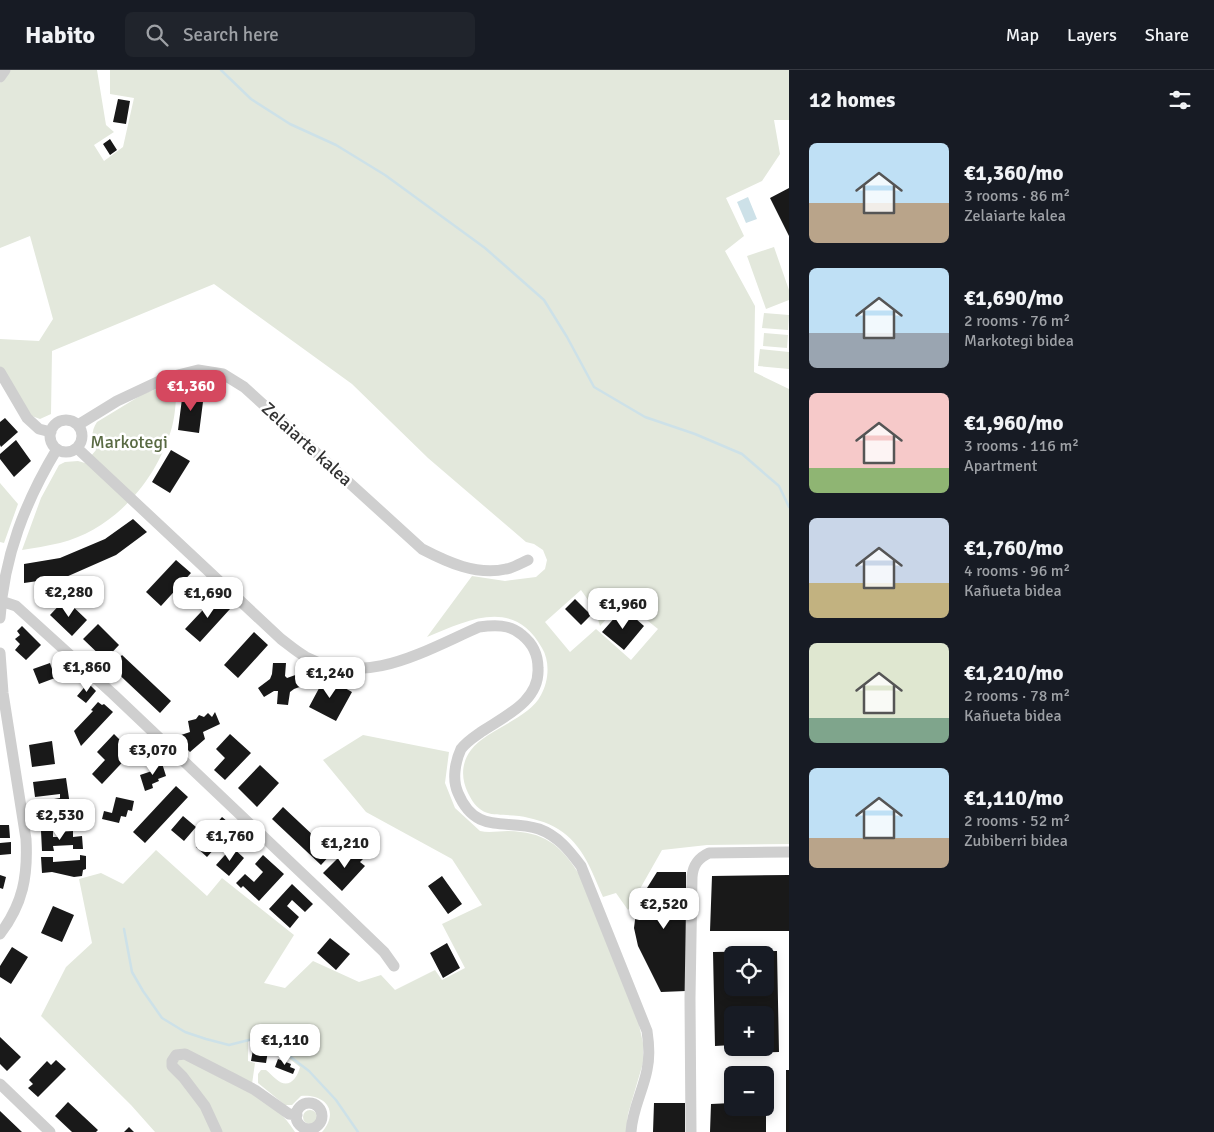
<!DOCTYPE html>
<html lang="en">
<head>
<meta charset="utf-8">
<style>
  body { margin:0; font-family:Signika,sans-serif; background:#20242c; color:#f1f3f6; height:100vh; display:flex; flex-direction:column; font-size:19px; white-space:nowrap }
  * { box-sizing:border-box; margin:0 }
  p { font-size:16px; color:#9ea1a6 }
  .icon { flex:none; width:28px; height:28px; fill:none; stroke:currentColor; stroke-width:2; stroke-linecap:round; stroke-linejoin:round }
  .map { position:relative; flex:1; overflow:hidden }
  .details { display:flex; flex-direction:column; background:#171b24; width:425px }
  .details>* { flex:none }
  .controls { position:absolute; left:724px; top:876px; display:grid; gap:10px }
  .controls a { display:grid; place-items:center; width:50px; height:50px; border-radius:8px; background:#171b24; box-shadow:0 2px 12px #0003; font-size:25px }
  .price { position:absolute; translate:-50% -42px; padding:0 11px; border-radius:10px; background:#fff; color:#222; font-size:16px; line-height:32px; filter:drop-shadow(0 1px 2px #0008) }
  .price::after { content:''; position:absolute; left:50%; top:30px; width:15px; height:11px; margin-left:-8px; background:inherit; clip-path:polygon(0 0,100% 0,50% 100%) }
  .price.current { background:#d5485f; color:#fff }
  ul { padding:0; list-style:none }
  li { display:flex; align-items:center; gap:15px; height:125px; padding:0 20px }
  li span { display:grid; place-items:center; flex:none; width:140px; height:100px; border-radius:8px; color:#555 }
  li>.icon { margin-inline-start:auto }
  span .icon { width:60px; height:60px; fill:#fffc; stroke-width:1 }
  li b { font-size:21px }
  h2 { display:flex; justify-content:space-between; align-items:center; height:60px; padding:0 20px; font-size:21px }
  header { display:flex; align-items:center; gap:30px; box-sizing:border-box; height:70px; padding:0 25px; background:#171b24; border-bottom:1px solid #363941 }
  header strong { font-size:24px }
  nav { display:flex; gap:28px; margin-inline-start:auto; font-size:18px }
  .search { width:350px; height:45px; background:#20242c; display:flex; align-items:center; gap:12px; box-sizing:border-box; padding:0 18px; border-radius:8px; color:#9ea1a6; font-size:19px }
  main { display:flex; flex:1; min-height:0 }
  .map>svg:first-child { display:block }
</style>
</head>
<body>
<header>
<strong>Habito</strong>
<div class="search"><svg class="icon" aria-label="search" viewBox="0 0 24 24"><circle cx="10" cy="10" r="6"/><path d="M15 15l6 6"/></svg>Search here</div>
<nav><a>Map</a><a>Layers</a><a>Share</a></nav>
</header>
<main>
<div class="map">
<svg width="789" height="1062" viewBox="0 0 789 1062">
  <rect width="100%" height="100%" fill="#fff"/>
  <path fill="#e3e8dc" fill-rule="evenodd" d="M9,0H97L106,55L114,62L94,75L104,91L123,77L134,28L110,24V0H789V50H774L780,84L762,111L726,128L744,166L725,181L755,236L754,302L789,319V774L707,775L662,780L628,840L616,823L603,827C592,802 583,774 558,759C547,752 532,748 519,746C495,743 481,750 468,723C461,709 461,693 471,680C486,659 528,650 541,625C549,611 550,591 542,578C514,527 468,550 427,567L472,506L505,511L536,507L545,499L547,490L543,480L534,474L526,472L428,388L352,314L214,214L52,281L51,344L40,349L29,345L0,297V269L39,271L53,249L30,166L0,178V13ZM581,520L595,540L600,556L617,537L618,527L658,559L631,590L596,559L570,582L545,552Z
    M774,177L789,220V230L766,239L747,186Z
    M764,243L789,245L788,260L762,258Z
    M764,263L788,265L787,278L763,276Z
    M760,279L789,282V299L758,296Z
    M177,311C176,326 176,342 172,357C157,410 115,459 60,473C47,476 34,478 22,480L41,428L59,395L65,392L78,391L85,393L96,380C91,370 91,361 97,352L143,324Z
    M0,413L18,434L4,473L0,472Z
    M363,665L449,682L445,713L455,738L480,761C489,763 499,761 508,761C544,762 560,774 579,804L638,950L643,973V993L628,1044L626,1062H322C340,1041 325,1024 301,1026L292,1035H285L258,1013V1004L261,1000H266C270,1003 272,1006 276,1009C288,1020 297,1009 300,997L269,973L248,970V991L255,993L251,1021C269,1033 284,1044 295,1062H155L131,1035L41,946L66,897L92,873L79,809L101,803L123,814L156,780L207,826L222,808L294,865L264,913L285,918L313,891L359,912L381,905L395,920L435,900L442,910L465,898L442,854L482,835L452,789L366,742L323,690Z
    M303 1047a7 7 0 1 1 14 0a7 7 0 1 1-14 0Z"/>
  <path fill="#cde1e8" d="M748,127L757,149L746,153L737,132Z"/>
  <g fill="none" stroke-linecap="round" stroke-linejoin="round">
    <path stroke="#cde1e8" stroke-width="2.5" d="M221,0L251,29L290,54L336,75L385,105L485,178L544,230L567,267L594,317L645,347L695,364L742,384L779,416L789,437
      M124,859L132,902L143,921L162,948L185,962L206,969L229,975L253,969L279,978L309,1001L336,1030L358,1062"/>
  </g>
  <path fill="#191919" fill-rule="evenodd" d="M118,29L130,31L126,54L113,52Z
    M110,69L117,80L110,85L103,74Z
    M789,118V166L770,128Z
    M183,321L204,324L199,363L178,360Z
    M5,348L18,362L1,377L0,375V352Z
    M16,370L31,391L14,407L0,389V384Z
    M171,380L190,391L170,423L152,412Z
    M133,449L147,462L116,485L66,507L24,513V494L60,488L105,469Z
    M176,490L191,503L161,536L146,522Z
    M216,526L230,539L200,572L185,559Z
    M65,529L87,550L72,566L50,545Z
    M575,529L591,545L581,555L565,539Z
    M627,541L644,556L624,580L602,562L617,545L621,548Z
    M98,554L119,575L105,590L83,569Z
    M22,556L41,575L26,590L15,580L20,574L15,569L20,565L17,561Z
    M254,562L268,575L238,608L224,595Z
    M122,585L171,631L160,643L111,597Z
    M50,593L55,608L39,614L33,599Z
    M273,593H286L285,606L287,608L301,603L305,615L294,619L290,622L288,635L277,634L278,621H274L264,627L258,618L270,609L272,604Z
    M325,607L352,622L336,651L309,637Z
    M88,613L96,621L86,633L77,626Z
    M98,632L102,635L104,634L113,642L81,676L74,661L93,641L91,640Z
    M215,642L220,654L203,662L205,669L190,682L175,667L190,662L188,651L196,649L199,645L204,647L208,643L212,647Z
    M114,664L132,682L102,714L92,704L105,690L97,682Z
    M230,664L251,683L225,710L214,700L225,688L216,679Z
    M52,671L55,694L32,697L29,675Z
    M161,690L166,706L158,709L159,711L152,714L153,718L145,721L140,705L155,700L153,692Z
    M260,695L279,713L257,737L238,718Z
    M66,708L71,742L39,747L36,732L60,728V724L35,727L33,712Z
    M176,716L188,727L145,773L133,762Z
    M116,727L134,731L132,741L128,740L126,747L121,746L119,753L102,749L104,741L112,743Z
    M283,737L332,783L321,795L272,749Z
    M183,746L196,757L184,771L171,760Z
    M222,747L234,757L207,787L196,777Z
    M0,755H9L10,768H0Z
    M41,761H53V767H59V762L73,761V767L82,766L83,779H73V775L53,776L54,781H42Z
    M11,772V784L0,785V773Z
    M232,777L244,788L229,806L216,795Z
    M347,779L353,785L357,781L364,788L360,792L365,796L342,821L323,803Z
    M80,785L86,786V799L83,800L82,806L74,807L52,802L42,803L41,787H53V792L80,790Z
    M263,785L284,804L259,831L243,816L241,818L236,813L245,804L254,812L263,802L255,794Z
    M657,802H686V921L661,922L638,876L634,858L637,834Z
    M0,805L6,807L3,819L0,818Z
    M789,805V861H710L712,806Z
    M442,806L462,834L448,844L428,816Z
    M292,814L313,834L305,842L292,830L287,836L299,847L290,858L269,839Z
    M53,836L74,845L62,872L41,863Z
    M330,868L350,884L336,900L317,883Z
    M447,873L460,898L443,908L430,883Z
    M12,877L28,887L11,914L0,907V896Z
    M777,881L779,982L750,983V978H765V945H732V975L715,976L713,882ZM732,885H765V918H732Z
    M0,967L21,987L7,1001L0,994Z
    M254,974L264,976L263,980L268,981L266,993L251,991Z
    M278,989L291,994L290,997L295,999L293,1004L275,997Z
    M56,990L66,999L38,1027L28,1018L33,1014L29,1010L47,991L51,995Z
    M786,1000H789V1062H786Z
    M68,1032L98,1060L96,1062H72L55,1046Z
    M654,1033H685V1062H653Z
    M732,1033V1038H766V1062H710L711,1034Z
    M0,1041L22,1062H0Z
    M129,1057L134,1062H124Z"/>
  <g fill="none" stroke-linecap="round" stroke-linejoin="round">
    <path stroke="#cfcfcf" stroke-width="11" d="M0,7L5,0
      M0,302L27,348L39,359L51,362
      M50 366a16 16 0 1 1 32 0a16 16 0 1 1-32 0Z
      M78,355L117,331L166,308L198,300L223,304L244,317L422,479C447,492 477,506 506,499C513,498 521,493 528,490
      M77,378L281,569C289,575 297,582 306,587C365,618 424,581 479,557C494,555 510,554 522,565C532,573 538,585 538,598C540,631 505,646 481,662C474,667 466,672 461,679C455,692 452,710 458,723C476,766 506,748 539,759C558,766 569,780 581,796L647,961C649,974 650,987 647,1000C643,1021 632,1040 631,1062
      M1,531L16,536L113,624L330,830L384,882L394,896
      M0,548C4,486 25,432 57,379
      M0,583L3,623L26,769C28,806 23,834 0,864
      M0,1014L50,1062
      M296 1046a13 13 0 1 1 26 0a13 13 0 1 1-26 0Z
      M217,1062L205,1036L183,1007L172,996V991L176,985L185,984L234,1009L255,1020L289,1044L297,1045
      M691,1062L690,928L692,807C693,795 698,788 709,783L789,782"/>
  </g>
  <g text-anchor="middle" stroke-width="5" stroke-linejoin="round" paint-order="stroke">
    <g font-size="18" fill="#596a43" stroke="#fff">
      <text x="129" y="378">Markotegi</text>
    </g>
    <g font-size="18" fill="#323232" stroke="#fff">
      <text transform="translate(307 374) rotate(42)" y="6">Zelaiarte kalea</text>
    </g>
  </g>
</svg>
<div class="controls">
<a><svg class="icon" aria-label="locate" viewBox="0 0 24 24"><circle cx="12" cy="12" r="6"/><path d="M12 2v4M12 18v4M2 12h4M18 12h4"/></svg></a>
<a>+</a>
<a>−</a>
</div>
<b class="price current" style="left:191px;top:342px">€1,360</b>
<b class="price" style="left:69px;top:548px">€2,280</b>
<b class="price" style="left:208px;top:549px">€1,690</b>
<b class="price" style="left:623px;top:560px">€1,960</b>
<b class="price" style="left:87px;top:623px">€1,860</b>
<b class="price" style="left:330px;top:629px">€1,240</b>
<b class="price" style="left:153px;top:706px">€3,070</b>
<b class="price" style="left:60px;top:771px">€2,530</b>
<b class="price" style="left:230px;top:792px">€1,760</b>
<b class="price" style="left:345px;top:799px">€1,210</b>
<b class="price" style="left:664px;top:860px">€2,520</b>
<b class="price" style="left:285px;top:996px">€1,110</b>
</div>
<section class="details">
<h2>12 homes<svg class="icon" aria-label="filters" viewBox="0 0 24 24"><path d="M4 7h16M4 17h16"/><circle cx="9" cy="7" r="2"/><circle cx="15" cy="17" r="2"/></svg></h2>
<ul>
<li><span style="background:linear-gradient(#bfe0f5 60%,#b9a48a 0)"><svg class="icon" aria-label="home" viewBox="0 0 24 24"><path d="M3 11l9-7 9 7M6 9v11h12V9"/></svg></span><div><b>€1,360/mo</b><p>3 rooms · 86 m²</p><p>Zelaiarte kalea</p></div></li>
<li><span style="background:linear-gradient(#bfe0f5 65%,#9aa5b1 0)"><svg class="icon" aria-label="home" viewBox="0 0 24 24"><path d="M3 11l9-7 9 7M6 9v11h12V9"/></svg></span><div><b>€1,690/mo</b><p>2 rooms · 76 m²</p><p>Markotegi bidea</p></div></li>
<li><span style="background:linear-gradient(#f6c9c9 75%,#8fb573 0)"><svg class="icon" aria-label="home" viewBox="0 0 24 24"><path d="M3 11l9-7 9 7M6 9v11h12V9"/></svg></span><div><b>€1,960/mo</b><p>3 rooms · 116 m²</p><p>Apartment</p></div></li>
<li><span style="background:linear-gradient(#c9d6e8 65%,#c2b280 0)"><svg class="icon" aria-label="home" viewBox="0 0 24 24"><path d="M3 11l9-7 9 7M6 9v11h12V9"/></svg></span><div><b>€1,760/mo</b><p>4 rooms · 96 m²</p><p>Kañueta bidea</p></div></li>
<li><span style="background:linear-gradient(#dfe7d0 75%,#7fa58c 0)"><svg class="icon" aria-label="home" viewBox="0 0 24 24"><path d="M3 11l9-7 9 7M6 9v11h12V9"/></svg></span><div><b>€1,210/mo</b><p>2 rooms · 78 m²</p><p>Kañueta bidea</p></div></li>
<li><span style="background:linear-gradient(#bfe0f5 70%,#b9a48a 0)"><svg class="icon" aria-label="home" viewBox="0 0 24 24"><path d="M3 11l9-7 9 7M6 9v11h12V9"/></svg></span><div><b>€1,110/mo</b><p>2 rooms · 52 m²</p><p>Zubiberri bidea</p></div></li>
</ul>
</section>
</main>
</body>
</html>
